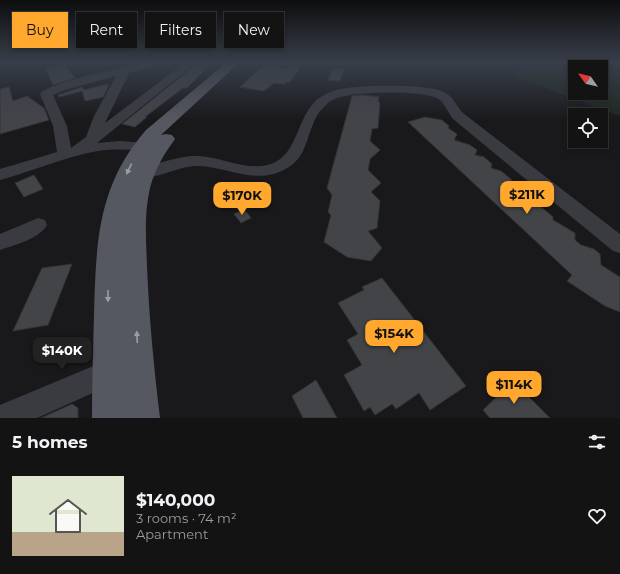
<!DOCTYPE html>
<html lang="en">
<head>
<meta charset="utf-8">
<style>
  body { margin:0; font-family:Montserrat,sans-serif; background:#1c1c1d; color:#f1f3f6; height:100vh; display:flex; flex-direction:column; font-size:15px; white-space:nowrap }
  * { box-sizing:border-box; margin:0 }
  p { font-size:13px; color:#9d9ea0 }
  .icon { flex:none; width:22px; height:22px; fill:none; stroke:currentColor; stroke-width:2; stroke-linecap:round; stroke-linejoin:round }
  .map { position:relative; height:418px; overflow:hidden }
  .panel { display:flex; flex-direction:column; background:#131314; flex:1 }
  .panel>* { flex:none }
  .hud { position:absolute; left:12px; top:12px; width:400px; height:36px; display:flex; gap:8px }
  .needle { width:26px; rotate:304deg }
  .controls { position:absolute; left:568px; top:60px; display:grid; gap:8px }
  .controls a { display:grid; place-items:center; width:40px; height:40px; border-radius:0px; background:#131314; box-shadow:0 2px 6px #0003,0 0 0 1px #323234; font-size:20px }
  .price { position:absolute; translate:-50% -34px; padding:0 9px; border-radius:8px; background:#ffa82d; color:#111; font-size:13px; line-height:26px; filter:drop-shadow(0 1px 2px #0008) }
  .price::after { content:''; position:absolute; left:50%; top:24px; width:12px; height:9px; margin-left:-6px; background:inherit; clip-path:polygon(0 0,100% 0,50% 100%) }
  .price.selected { background:#222; color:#fff }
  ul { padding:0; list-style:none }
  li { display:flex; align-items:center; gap:12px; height:100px; padding:0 12px }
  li+li { border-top:1px solid #323234 }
  li span { display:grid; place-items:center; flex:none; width:112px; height:80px; border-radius:0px; color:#555 }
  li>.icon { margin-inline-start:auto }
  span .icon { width:48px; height:48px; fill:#fffc; stroke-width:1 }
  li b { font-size:17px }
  h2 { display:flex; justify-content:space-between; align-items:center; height:48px; padding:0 12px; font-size:17px }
  .tag { padding:0 14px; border-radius:0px; background:#131314; box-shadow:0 2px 6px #0003,0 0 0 1px #323234; font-size:14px; line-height:36px }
  .tag.selected { background:#ffa82d; color:#111 }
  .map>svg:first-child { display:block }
</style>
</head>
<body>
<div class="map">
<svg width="620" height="418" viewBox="0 0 620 418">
  <rect width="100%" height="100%" fill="#19191b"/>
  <path fill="#1e271f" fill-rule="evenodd" d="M517,62H620V116L513,76ZM575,67H601V93H575Z"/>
  <path fill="#434448" stroke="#333338" d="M198,63L211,64L187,88H183L145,117H147L135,127L122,124Z
    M65,64L75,78L53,85L46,69Z
    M264,65L286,69L289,65L301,66L290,82H286L285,84L274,83L264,91L240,87Z
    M333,68L344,69L340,81L328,80Z
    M108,84V87L103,97L85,101L82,91L59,97L58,95L82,87L84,90Z
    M9,87L13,101L27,96L44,108L49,120L0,134V89Z
    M362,95L379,97L378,101L380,103L378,128L372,129L370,141L380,150L370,159L368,170L381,183L371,192L380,201L377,228L368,231L382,248L371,261L347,257L324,242L331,215L328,212L332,195L327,188L352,96Z
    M425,117L442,120L449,126L448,128L457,134L454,140L470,145L477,150L475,155L484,157L492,164L491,168L501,171L512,180V182L553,217V220L575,233V240L581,245L594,249L600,254L601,265L620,277V312L605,306L567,281L572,275L408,122Z
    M34,175L43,189L24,197L15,183Z
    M244,209L251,218L241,223L234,214Z
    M72,264L48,325L13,331L42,268Z
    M382,278L466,386L430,410L419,393L396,409L392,404L375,415L370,407L364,411L344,375L362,365L347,340L358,334L338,303L364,290L362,287Z
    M316,380L337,418H303L292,396Z
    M513,381L550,418H490L483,410Z
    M72,404L78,408V418H41Z"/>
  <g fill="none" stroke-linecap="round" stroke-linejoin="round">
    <path fill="#393b41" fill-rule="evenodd" d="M149,62H166L165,64L129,73L105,123L186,62H197L97,143L120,141L157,144L162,145L164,148L162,151L157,152C137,150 118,148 98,151C64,157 33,171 0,180V169L57,152L53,126L40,94C48,82 131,66 149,62ZM116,76L94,116L86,137L71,148L67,126L53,95L65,90Z
      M371,86C388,86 433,84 447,94C454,98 457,107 463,113L620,234V253L613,251L453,119C448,113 444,101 437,98C421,90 351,91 335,99C329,101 325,106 321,110C307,127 309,155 289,167C257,187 230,167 198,166C180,165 154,181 139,177L137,173L139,169C158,164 179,155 199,156C222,157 247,172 271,164C302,153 295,108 326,94C339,87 356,87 371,86Z
      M38,218L45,220L47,225C39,239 15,245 0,250V234Z
      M115,357L124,361L128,370L124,379L37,418H0V405Z"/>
    <path fill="#555860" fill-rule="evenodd" d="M227,62H240L161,135L166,134L172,135L175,139C164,154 155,169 150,188C144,213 146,240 147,266C149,317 154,368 160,418H92C92,384 93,349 94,315C96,244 97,186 146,130Z"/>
  </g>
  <defs><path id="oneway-solid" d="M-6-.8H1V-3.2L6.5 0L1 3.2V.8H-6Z"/></defs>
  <g fill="#999faa">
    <use href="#oneway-solid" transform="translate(129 169) rotate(116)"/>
    <use href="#oneway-solid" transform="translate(108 296) rotate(90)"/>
    <use href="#oneway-solid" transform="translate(137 337) rotate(-93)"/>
  </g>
  <linearGradient id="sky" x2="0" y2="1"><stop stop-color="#0e0e0f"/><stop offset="0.52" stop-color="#383e4a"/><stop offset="1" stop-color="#383e4a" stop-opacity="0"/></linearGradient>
  <rect width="620" height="120" fill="url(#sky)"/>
</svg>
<div class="controls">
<a><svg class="needle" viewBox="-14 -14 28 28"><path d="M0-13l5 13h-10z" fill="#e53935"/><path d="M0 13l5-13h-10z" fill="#9d9ea0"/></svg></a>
<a><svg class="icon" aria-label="locate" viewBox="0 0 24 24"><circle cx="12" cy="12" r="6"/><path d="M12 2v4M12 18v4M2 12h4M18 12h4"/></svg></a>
</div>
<b class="price" style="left:527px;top:215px">$211K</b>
<b class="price" style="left:242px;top:216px">$170K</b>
<b class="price" style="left:394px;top:354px">$154K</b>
<b class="price selected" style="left:62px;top:371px">$140K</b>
<b class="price" style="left:514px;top:405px">$114K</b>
<div class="hud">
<a class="tag selected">Buy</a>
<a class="tag">Rent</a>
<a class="tag">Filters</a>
<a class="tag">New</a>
</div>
</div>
<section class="panel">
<h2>5 homes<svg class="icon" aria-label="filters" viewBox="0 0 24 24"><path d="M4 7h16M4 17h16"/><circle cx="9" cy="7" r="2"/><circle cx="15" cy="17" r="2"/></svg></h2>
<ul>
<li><span style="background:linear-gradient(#dfe7d0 70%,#b9a48a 0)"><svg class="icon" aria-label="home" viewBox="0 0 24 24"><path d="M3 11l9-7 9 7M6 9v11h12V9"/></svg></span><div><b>$140,000</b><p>3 rooms · 74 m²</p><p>Apartment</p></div><svg class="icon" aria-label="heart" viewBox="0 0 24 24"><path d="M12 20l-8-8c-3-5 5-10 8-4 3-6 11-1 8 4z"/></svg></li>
</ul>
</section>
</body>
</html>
